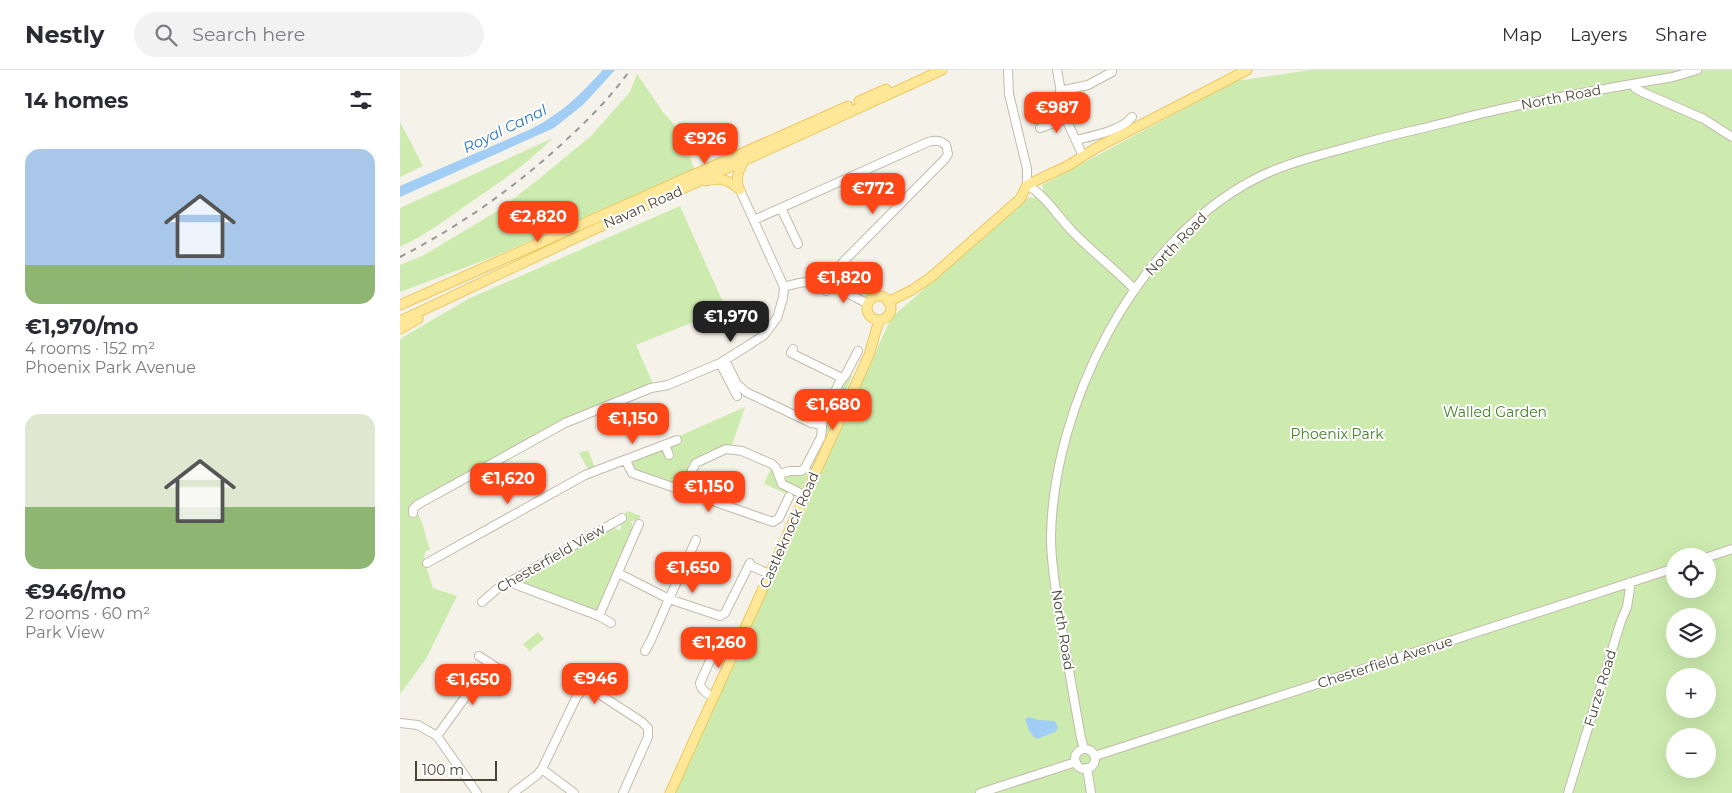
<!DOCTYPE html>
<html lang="en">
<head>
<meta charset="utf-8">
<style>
  body { margin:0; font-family:Montserrat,sans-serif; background:#f2f2f3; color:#2b2b33; height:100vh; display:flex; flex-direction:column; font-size:19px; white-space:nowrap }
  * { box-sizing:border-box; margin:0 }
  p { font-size:16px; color:#7c7c81 }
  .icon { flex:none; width:28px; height:28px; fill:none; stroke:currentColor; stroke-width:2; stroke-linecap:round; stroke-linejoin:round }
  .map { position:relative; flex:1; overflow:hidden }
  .sheet { display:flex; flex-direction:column; background:#fff; width:400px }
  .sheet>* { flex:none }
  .controls { position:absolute; left:1266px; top:478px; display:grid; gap:10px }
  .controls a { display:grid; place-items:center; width:50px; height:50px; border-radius:50%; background:#fff; box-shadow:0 5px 20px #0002; font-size:25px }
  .scale { position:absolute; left:15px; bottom:12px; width:82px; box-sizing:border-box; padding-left:5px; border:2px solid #494336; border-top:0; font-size:14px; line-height:18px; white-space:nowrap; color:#494336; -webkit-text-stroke:4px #fff; paint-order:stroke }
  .price { position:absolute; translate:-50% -42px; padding:0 11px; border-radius:10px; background:#ff4616; color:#fff; font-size:16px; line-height:32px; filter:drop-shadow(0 1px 2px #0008) }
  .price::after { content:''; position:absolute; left:50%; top:30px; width:15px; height:11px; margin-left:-8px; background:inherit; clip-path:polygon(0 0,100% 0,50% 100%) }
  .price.on { background:#222; color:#fff }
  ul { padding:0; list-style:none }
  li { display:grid; align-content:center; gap:10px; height:265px; padding:0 25px }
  li span { display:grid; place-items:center; height:155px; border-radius:15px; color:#555 }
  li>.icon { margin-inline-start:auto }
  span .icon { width:90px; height:90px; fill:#fffc; stroke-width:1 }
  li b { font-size:21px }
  h2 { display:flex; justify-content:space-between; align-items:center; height:60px; padding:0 25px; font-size:21px }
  header { display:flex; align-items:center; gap:30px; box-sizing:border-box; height:70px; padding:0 25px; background:#fff; border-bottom:1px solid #e1e1e2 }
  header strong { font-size:24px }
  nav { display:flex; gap:28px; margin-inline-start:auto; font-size:18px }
  .search { width:350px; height:45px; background:#f2f2f3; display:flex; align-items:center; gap:12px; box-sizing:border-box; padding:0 18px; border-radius:28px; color:#7c7c81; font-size:19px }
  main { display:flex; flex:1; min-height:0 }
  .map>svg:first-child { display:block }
</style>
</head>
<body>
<header>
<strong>Nestly</strong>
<div class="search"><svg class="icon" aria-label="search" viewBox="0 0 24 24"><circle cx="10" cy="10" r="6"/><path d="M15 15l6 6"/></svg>Search here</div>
<nav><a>Map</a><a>Layers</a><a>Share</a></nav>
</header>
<main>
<section class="sheet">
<h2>14 homes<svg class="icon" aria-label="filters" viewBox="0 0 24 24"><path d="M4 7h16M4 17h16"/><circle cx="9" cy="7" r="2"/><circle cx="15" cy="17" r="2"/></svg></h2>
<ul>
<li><span style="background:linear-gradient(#a9c7e8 75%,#8fb573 0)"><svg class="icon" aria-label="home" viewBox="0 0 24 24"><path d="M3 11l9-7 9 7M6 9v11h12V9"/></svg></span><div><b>€1,970/mo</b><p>4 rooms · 152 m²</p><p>Phoenix Park Avenue</p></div></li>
<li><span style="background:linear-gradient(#dfe7d0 60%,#8fb573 0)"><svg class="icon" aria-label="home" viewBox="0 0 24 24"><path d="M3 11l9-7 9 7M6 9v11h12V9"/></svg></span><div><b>€946/mo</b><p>2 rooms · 60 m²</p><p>Park View</p></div></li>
</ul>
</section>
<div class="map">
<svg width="1332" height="723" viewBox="0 0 1332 723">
  <rect width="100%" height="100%" fill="#f5f2e9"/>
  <path fill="#cdebaf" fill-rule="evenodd" d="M910,0H1332V723H274L491,248L625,130L629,127L633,128L643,120L642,115L836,11ZM1275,486H1308V519H1275ZM1275,546H1308V579H1275ZM1275,606H1308V639H1275ZM1275,666H1308V699H1275Z
    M237,4L263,42L288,70L287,78L294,99L93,187L0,222V195L24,185L99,140L140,108L191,66L230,22Z
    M0,52L23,96L0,107Z
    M153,68C128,93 100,112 71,132C47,149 27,164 0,177V138Z
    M280,136L326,239L236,275L253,314L165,350L16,433C16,444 22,449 24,459C26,466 27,472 30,479L25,482L24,490L33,518L57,526L26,589L0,624V269L68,229Z
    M450,305L452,306L403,417L400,418L387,413L384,408L386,406L394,404L402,406L406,403L424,365L425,351L443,312Z
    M345,337L332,375C321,376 295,385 289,395C286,402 285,411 281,418L233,401L230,392L232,390L269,377L277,367Z
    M188,380L196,400L189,401L179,383Z
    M371,398C375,402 374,404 376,409C378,416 383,418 388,422L387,424L364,414Z
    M228,441L241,446L239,449L230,452L232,453V463L199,539L195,542L120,513L122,508L213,457L219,460L221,459V452L226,448L224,444Z
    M138,562L144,569L129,581L123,574Z"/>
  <path fill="#a2cef5" d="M203,0H215L184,34L154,58L0,127V116L131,59C162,43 180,25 203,0Z
    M629,647L639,650L655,651L658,658L655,662L637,669C629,664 628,657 625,649Z"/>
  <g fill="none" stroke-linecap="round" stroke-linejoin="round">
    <g stroke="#c1bbaa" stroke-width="10">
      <path id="minor" d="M608,0L609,24L627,99V115C645,125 658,147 673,162C692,182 715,199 735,220
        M657,0L666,49L683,86
        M1234,14L1235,18L1242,22L1304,49L1332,67
        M660,21L688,15L712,2
        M640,58L666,49
        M676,70C692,66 721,61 732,47
        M381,138L398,174
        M354,150L528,72C536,70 540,70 546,75L548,84L545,89L443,192L426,221
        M384,217C391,215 400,212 408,212C430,212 449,224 468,234
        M393,279L391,283L442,308
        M320,293L337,326
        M328,296L337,314L346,322L411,353L421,355
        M265,375L269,385
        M226,391L232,403L373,452L379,448L389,427
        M378,404L390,401H401L405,398L421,367L423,348L439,313L446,304L458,281
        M284,422L292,400L296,393L326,379L342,381L372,394L376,398L382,414L404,425
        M13,443V439L17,435L165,353L251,318L268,315L320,293L349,275L364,265L377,248L383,228L384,217L340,120
        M1308,487L1332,479
        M27,493L185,405L277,370
        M349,495L369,504
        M218,503L269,529L320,546L325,543L350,493
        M109,512L199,546L211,553
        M82,532L97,519L222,448
        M199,546L239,454
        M245,581L251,570L269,529L296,470
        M79,586L102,601
        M313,627C307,623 301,621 300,613L317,575
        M0,653L18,655L37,666L77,723
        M37,666L90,593
        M684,679L681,668C674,629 667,590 661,552C656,524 651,495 651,467C653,335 734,173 853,110C879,96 906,89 934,81C960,74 985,67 1011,61C1046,53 1080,43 1115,36C1168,25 1220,16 1273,7L1297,0
        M675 689a10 10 0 1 1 20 0a10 10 0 1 1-20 0Z
        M695,686L1275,498
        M687,698L691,723
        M113,723L137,705L142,699
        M174,723L142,699L177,626L184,619L193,620L242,652L248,658V667L223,723
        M580,723L676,692
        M1168,723L1221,551L1227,537L1231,512"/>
    </g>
    <g stroke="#ebc961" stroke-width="11">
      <path id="major" d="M459,31L486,19
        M306,111C321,107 329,110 340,120
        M339,119C335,106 339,100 345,89
        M467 238a12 12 0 1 1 24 0a12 12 0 1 1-24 0Z
        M488,232L512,220L531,207L620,129L627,115L669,95L696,78L847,0
        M0,235L448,36
        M0,251L184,164L542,0
        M0,259L18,249
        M270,723L469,285L479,250"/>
    </g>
    <use href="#minor" stroke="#fff" stroke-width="8"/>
    <use href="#major" stroke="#ffe798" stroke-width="9"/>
    <path stroke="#989898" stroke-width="2" stroke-dasharray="6 6" stroke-linecap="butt" d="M0,187C56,158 107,123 154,81C182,56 209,30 230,0"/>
  </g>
  <g text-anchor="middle" stroke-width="4" stroke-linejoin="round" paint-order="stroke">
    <g font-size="14" fill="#494336" stroke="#fff">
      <text transform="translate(1161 27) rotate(-11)" y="5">North Road</text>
      <text transform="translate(243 137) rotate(-24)" y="5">Navan Road</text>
      <text transform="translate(776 174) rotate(-46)" y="5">North Road</text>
      <text transform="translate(389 460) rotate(-66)" y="5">Castleknock Road</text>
      <text transform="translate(151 488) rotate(-30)" y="5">Chesterfield View</text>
      <text transform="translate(663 560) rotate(81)" y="5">North Road</text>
      <text transform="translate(985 592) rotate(-18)" y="5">Chesterfield Avenue</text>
      <text transform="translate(1200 618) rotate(-73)" y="5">Furze Road</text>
    </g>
    <g font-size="14" fill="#427f25" stroke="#fff">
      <text x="1095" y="347">Walled Garden</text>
      <text x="937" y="369">Phoenix Park</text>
    </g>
    <g font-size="15" font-style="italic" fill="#2876bd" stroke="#fff">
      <text transform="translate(105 59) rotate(-26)" y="5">Royal Canal</text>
    </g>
  </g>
</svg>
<div class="controls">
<a><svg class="icon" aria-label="locate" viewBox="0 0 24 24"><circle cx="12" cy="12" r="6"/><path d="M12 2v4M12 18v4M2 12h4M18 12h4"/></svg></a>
<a><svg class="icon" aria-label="layers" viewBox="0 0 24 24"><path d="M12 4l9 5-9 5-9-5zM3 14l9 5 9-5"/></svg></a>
<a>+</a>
<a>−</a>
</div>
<div class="scale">100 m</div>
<b class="price" style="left:657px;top:64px">€987</b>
<b class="price" style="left:305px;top:95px">€926</b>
<b class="price" style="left:473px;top:145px">€772</b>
<b class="price" style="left:138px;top:173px">€2,820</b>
<b class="price" style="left:444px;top:234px">€1,820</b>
<b class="price on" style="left:331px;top:273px">€1,970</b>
<b class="price" style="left:433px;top:361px">€1,680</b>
<b class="price" style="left:233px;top:375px">€1,150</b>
<b class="price" style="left:108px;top:435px">€1,620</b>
<b class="price" style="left:309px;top:443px">€1,150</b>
<b class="price" style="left:293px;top:524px">€1,650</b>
<b class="price" style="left:319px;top:599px">€1,260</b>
<b class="price" style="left:195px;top:635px">€946</b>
<b class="price" style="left:73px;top:636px">€1,650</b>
</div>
</main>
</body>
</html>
